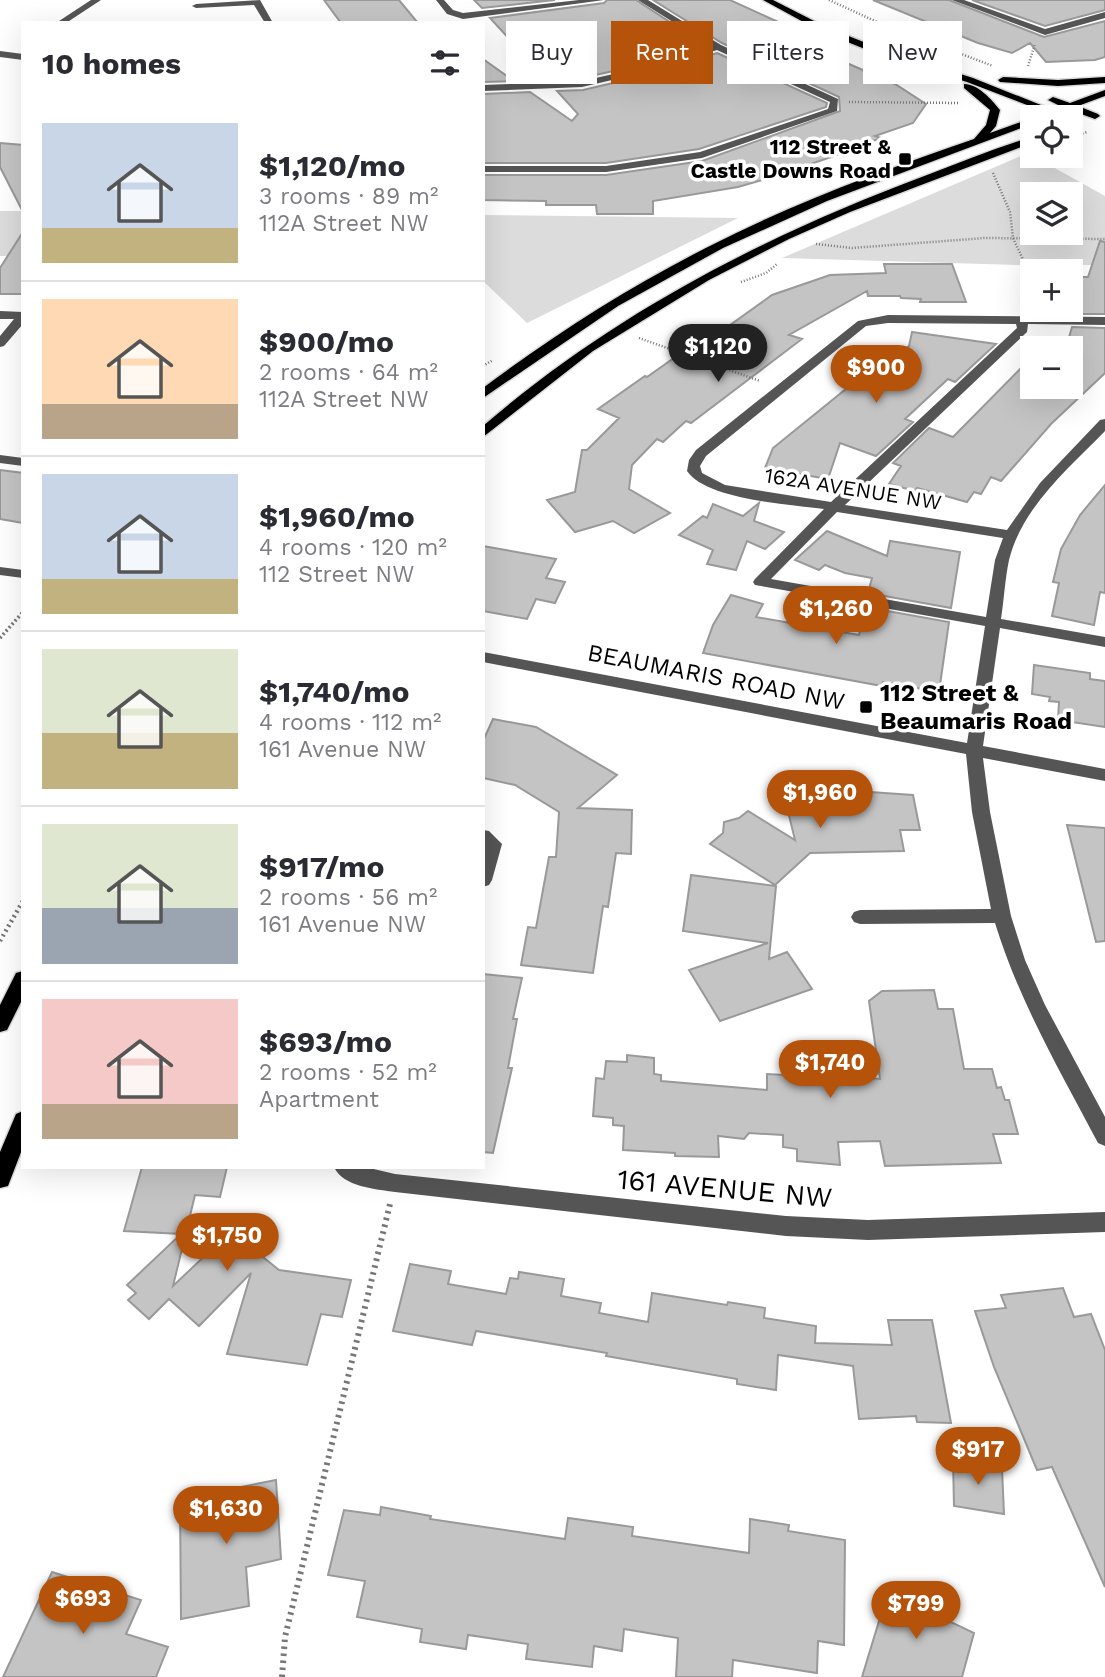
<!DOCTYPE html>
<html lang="en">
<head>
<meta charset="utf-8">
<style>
  body { margin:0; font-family:"Work Sans",sans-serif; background:#f7f7f7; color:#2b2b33; height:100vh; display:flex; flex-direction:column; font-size:26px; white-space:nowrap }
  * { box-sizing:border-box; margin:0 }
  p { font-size:23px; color:#7c7c81 }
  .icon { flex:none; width:38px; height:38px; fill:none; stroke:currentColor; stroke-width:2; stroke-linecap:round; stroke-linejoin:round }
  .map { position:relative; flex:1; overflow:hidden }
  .drawer { position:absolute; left:21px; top:21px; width:464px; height:1148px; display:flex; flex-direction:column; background:#fff; border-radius:0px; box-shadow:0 7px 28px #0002 }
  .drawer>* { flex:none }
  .guide { position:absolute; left:506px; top:21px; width:494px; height:63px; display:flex; gap:14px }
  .controls { position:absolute; left:1020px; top:105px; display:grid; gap:14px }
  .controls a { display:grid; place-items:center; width:63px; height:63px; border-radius:0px; background:#fff; box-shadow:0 7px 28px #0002; font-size:35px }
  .price { position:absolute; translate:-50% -60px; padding:0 16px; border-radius:24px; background:#b45309; color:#fff; font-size:23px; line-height:46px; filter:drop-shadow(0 2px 4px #0008) }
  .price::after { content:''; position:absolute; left:50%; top:42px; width:21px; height:16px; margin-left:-10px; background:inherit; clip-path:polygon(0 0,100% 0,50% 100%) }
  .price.active { background:#222; color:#fff }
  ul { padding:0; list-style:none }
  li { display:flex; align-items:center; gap:21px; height:175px; padding:0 21px }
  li+li { border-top:2px solid #e1e1e2 }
  li span { display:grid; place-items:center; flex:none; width:196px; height:140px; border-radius:0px; color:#555 }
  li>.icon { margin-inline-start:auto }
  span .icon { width:84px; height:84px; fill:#fffc; stroke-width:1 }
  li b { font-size:30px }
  h2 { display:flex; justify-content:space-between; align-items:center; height:84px; padding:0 21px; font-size:30px }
  .tag { padding:0 24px; border-radius:0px; background:#fff; box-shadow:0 7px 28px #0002; font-size:24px; line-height:63px }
  .tag.active { background:#b45309; color:#fff }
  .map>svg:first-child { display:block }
</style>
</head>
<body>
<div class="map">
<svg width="1105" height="1677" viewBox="0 0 1105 1677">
  <rect width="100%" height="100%" fill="#fff"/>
  <path fill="#dcdcdc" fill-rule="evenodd" d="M1028,153L1105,196V265H1042L1044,271H1032V295L1020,265L782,258ZM1032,194H1071V233H1032Z
    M0,211H23V256H0Z
    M483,215L738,218L527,323L483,281Z"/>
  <path fill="#c4c4c4" stroke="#999" stroke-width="2" d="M324,0H399L418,23H341Z
    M474,0H555L482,8Z
    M607,0H636L705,45L640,65L582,78L547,80L490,18L604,3Z
    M653,0H730L798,31L782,35L895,84L926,104L913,123L875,136L881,138L848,150H851L808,165L811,166L738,187L653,201V214H597L596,205H546V201L483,200V175H606L702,161L840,111L839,97L722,43Z
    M873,0H949L1044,37L1105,21V57L1095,60L1046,62L1030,43L1012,53L978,43Z
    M972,0H1105V10L1045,26Z
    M717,53L827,103L826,107L699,149L606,163H483V94L530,92L572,121L578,114L557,91L583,90L647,75Z
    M483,59L514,81L483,82Z
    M0,143L23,145V212L0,167Z
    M23,232V294H0V268Z
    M1100,241L1105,242V314H1077L1080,304L1071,303V277H1088Z
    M884,264H952L966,302H920L921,299L901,298L900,296H868L867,291L789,335L802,339L691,423L686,421L663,442L657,439L632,465L629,489L670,513L634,533L613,521L575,532L547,500L575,492L582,450H587L619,418L598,409L645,376L647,377L702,338L709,340L772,295L830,275L886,273Z
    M1072,327L1105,328V373L1051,424L1001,481L991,477L981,494L974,492L967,502L917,488L915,491L889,484L901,466L893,463L929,428L953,437L1030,359L1032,360V387H1071V348H1066Z
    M912,332L996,344L955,382L948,379L905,419L913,422L876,456L840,443L828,479L765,468L773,448L862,376L866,378L885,362L888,363L909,346Z
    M0,470L23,473V523L0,519Z
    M1105,485V593L1100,592L1094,625L1052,616L1059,583L1053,582L1061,549L1080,515Z
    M759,503L754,521L784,532L765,549L747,541L736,570L707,564L713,550L679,535L703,516L707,518L713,504L743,516Z
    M827,531L887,556L890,541L960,552L951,608L868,593L872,578L845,573L825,565L819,570L795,560Z
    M483,546L556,559L546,578L565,582L555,603L536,599L527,619L483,611Z
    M731,595L763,604L756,617L859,635L865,607L949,622L939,692L883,682L882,686L703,653L713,625Z
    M1034,665L1090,673V679L1105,681V727L1058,720L1059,702L1049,701L1050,697L1032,694Z
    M493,719L536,727L617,775L578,808L632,810L631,854L616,853L608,907L603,906L593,973L521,965L528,927L536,928L549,857H556L559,812L515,785L483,778V741Z
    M855,791L913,795L920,830H900L904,851L810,853L775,885L710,844L723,833L724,822L739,818L748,811L795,840L784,795Z
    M1067,825L1105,828V941L1096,942Z
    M691,875L776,886L769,959L787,952L812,989L720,1021L689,970L768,943L683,931Z
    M483,974L522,978L513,1019H517L508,1068H512L493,1153L483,1152Z
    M934,990L938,1009H953L964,1069H992L997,1088L1001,1087L1005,1100H1009L1018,1134H993L1001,1163L885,1166L880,1141L838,1142L840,1165L797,1161V1149L783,1147V1135L749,1133L744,1139L718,1136L719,1157L675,1156V1153L623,1150L624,1126L613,1125V1118L593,1116L596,1078L604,1079L606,1061L627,1062V1055L654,1058V1074L661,1075V1081L767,1090V1074L785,1075V1070L880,1079L869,1001L882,991Z
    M142,1167H227L220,1197L195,1195L173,1286L231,1231L279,1270L351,1280L342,1317L321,1314L307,1365L227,1354L251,1273L199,1326L169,1299L149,1319L128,1300L136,1293L127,1285L181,1234L124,1231Z
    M410,1264L451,1271L448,1284L506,1294L510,1278L518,1279L519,1272L564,1279L561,1296L601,1303L599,1313L648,1322L652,1293L727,1305L728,1302L765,1308L764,1318L816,1326L815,1343L892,1345L888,1320H932L951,1423L917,1422L916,1416L859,1419L853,1366L778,1355L776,1390L737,1384V1379L606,1356L607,1353L476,1331L472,1345L393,1331Z
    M1063,1288L1074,1317L1091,1314L1105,1350V1587L1052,1467L1037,1470L994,1367L975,1311L1006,1308L1001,1295Z
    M953,1460L1002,1468L1004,1514L954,1506Z
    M276,1480L281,1559L246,1567L249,1606L181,1619L180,1499Z
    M381,1507L431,1516L430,1519L565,1539L568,1518L633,1527L632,1536L749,1553L750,1519L789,1525L788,1531L845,1540L844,1645L818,1641L817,1673L733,1660L732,1677H676L678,1638L624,1629L622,1651L594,1646L592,1667L526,1659L528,1644L468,1635L466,1649L420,1642L422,1629L357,1617L365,1581L328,1575L344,1510L380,1515Z
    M52,1572L141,1600L126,1634L168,1647L156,1677H3Z
    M890,1585L938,1608L936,1615L974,1633L962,1677H862Z"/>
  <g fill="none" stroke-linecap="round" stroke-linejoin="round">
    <g stroke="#dbdbdb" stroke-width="3">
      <path id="major" d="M763,0H773L826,27L876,47L973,78L1071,117H1058L967,82L870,51L820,31Z
        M1003,77L1058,80L1105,77V83L1058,86L1000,82L998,80Z
        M964,84C978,84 991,99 1000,110L996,126L990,133L1032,118V124L827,201L723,248L618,306L483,398V388C567,325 656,270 751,226C823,192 899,165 974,139L986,125L990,110L964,88Z
        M1105,90V96L1078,106L1098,114L1100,116L1095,119L1070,110H1063L1062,107L1048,100L1053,97L1070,103Z
        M1032,137V143L850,212L789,239L709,280L593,351L483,437V426C614,313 766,235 927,175C962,162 997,147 1032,137Z
        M23,971V998L7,1030L0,1032V1005L16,973Z
        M23,1111V1147L8,1186L0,1188V1152L16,1114Z"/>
    </g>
    <path stroke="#777" stroke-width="2.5" stroke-dasharray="1 2" stroke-linecap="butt" d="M829,0L877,22L993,66
      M1028,66L1035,44
      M849,102L960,103
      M1071,137L1087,132
      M993,173L1010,212L1013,238L1032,279
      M816,244L852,248L985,238L1105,239
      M741,282L766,273L777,264
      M639,338L760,381
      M483,366L493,360"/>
    <path stroke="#777" stroke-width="3.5" stroke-dasharray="2 2.5" stroke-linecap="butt" d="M0,638L23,612"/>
    <path stroke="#777" stroke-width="4.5" stroke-dasharray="2 3.5" stroke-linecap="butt" d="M0,941L23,901"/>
    <path stroke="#777" stroke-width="6" stroke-dasharray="2.5 4.5" stroke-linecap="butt" d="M282,1677L285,1637L390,1204"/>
    <path fill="#555" fill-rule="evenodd" d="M91,0H101L66,23H56Z
      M260,0L273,23H265L254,5L196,8L192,6L196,4Z
      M436,0H444L453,10L463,13L579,0H604L463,19L447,14Z
      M638,0H648L721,45L838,99L837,111L702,158L606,172H483V166H606L700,152L828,109L830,102L717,50L646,72L582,87L483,91V85L582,81L641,68L711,46Z
      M952,0H964L1045,29L1105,12V18L1045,35Z
      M0,51L23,54V60L0,57Z
      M0,311L23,312V324L4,346L0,347V336L14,319H0Z
      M888,315L1105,317V325L1028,324L1027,332L845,505L1007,530L1040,483L1100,420L1105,419V431C1069,468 1022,507 1009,560C1005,579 1004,600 1001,619L1105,637V647L1000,628L983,746L1105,769V781L983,758L990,812L1011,916L1025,960L1045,1005L1105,1117V1146L1098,1143C1060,1071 1019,1001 995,923L860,924L854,922L851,917L854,912L860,910L991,909L972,812L966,754L483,662V652L967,743L985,626L755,585L753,582L755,579L824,509C789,504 707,500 687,471L689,460L696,450L858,321ZM888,323L1016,324L1017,328L831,502L725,485L702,473L700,466L706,456L866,326ZM837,512L1003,538L995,560L986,617L771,579Z
      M0,455L23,458V466L0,463Z
      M0,567L23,570V578L0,575Z
      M483,830L489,831L502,844L492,880L489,885L483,887Z
      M334,1167H365L395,1174L786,1216L868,1220L1105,1212V1232L868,1240L786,1236L395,1192C376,1189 343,1187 334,1167Z"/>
    <use href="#major" fill="#000" fill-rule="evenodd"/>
  </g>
  <g fill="#000" stroke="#fff" stroke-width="2.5">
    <rect x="898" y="152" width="14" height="14" rx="3.5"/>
    <rect x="859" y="700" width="14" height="14" rx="3.5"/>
  </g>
  <g text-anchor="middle" stroke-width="7" stroke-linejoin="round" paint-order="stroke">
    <g font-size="21" font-weight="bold" fill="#000" stroke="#fff" text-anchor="end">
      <text x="891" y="154">112 Street &amp;<tspan x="891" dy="24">Castle Downs Road</tspan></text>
    </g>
    <g font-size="21" fill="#000" stroke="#fff">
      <text transform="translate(853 489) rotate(9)" y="7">162A AVENUE NW</text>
    </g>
    <g font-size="24" fill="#000" stroke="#fff">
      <text transform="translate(716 677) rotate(11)" y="8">BEAUMARIS ROAD NW</text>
    </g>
    <g font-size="24" font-weight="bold" fill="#000" stroke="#fff" text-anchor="start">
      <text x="880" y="701">112 Street &amp;<tspan x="880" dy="28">Beaumaris Road</tspan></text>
    </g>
    <g font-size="28" fill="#000" stroke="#fff">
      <text transform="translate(725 1188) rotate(5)" y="10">161 AVENUE NW</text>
    </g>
  </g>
</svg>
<div class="controls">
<a><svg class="icon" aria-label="locate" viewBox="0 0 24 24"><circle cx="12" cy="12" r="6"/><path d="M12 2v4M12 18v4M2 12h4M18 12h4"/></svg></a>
<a><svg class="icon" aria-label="layers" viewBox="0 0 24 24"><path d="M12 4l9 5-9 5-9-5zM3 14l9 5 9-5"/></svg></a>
<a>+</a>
<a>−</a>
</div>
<b class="price active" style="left:718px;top:384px">$1,120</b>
<b class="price" style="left:876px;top:405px">$900</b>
<b class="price" style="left:836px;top:646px">$1,260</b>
<b class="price" style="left:820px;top:830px">$1,960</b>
<b class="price" style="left:830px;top:1100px">$1,740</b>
<b class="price" style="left:227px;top:1273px">$1,750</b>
<b class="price" style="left:978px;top:1487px">$917</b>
<b class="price" style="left:226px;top:1546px">$1,630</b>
<b class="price" style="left:83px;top:1636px">$693</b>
<b class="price" style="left:916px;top:1641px">$799</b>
<div class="guide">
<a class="tag">Buy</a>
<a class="tag active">Rent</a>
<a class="tag">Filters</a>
<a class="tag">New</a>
</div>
<section class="drawer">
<h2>10 homes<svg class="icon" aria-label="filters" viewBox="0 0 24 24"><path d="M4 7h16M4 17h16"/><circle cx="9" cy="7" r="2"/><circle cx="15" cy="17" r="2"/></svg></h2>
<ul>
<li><span style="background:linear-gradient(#c9d6e8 75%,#c2b280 0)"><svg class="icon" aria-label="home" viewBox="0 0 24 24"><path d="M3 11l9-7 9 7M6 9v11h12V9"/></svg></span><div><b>$1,120/mo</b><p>3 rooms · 89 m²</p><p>112A Street NW</p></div></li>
<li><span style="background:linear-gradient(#ffd9b3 75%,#b9a48a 0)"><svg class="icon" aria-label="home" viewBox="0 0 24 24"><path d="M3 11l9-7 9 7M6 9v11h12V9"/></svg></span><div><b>$900/mo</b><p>2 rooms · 64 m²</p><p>112A Street NW</p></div></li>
<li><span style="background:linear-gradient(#c9d6e8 75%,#c2b280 0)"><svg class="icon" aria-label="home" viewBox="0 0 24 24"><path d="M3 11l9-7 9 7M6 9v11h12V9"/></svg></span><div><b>$1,960/mo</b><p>4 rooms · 120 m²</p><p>112 Street NW</p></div></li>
<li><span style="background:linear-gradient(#dfe7d0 60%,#c2b280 0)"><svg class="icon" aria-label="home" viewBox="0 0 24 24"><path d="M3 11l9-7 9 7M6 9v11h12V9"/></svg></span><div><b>$1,740/mo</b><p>4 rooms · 112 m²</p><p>161 Avenue NW</p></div></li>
<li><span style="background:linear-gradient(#dfe7d0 60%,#9aa5b1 0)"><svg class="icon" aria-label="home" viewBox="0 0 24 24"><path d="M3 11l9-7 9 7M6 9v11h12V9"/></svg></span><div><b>$917/mo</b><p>2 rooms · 56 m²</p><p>161 Avenue NW</p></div></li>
<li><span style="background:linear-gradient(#f6c9c9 75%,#b9a48a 0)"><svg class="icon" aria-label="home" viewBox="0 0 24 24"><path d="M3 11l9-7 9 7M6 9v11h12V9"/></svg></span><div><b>$693/mo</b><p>2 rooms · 52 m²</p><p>Apartment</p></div></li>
</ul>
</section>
</div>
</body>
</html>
